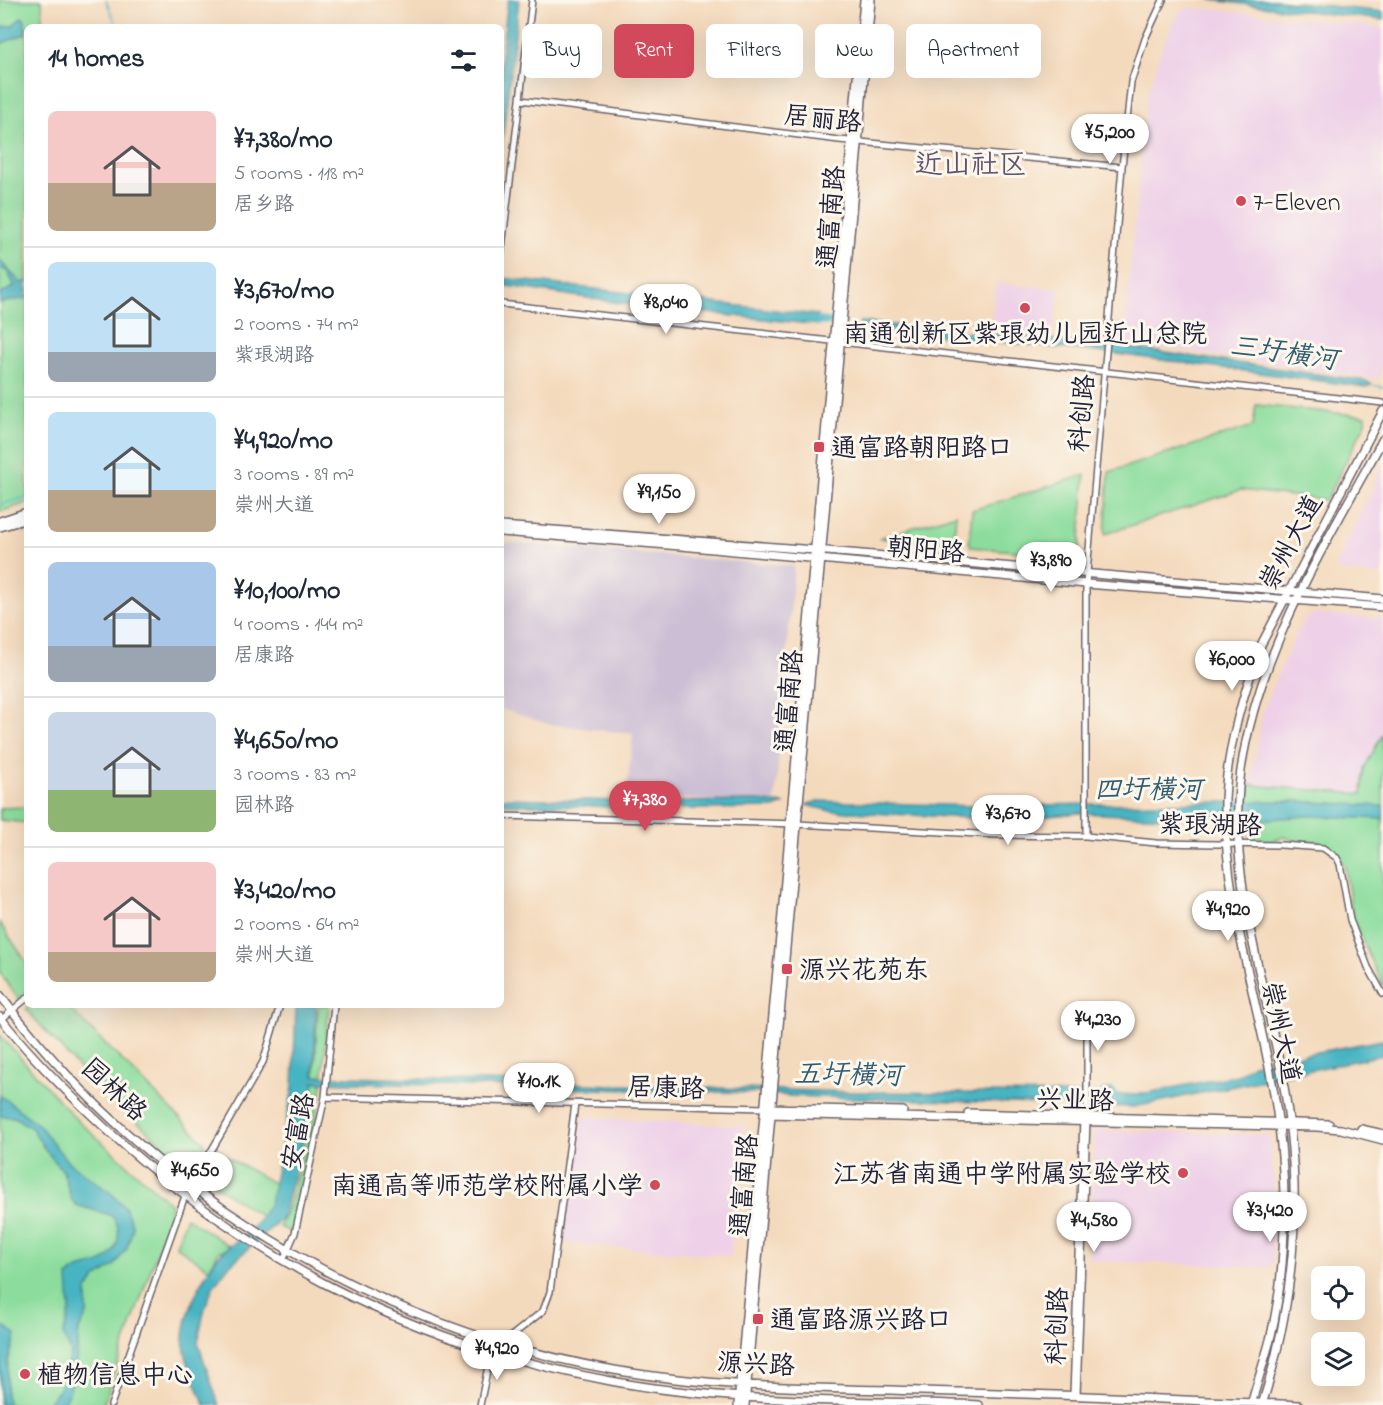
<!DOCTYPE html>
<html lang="en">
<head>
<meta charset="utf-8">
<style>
  body { margin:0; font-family:"Indie Flower","LXGW WenKai TC",sans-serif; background:#f6f6f7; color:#1f2937; height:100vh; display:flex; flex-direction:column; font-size:22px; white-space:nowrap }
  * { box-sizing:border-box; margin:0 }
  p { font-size:20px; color:#747a83 }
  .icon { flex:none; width:33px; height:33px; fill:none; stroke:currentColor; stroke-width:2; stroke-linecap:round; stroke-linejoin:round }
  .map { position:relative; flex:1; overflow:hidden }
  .side { position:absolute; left:24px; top:24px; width:480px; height:984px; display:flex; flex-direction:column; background:#fff; border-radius:9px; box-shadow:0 6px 24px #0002 }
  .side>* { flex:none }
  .top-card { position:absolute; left:522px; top:24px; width:570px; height:54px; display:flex; gap:12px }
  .controls { position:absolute; left:1311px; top:1266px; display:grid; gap:12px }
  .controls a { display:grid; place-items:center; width:54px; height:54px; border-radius:9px; background:#fff; box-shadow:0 6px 24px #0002; font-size:30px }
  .price { position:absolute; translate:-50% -51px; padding:0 14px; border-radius:21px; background:#fff; color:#222; font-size:20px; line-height:39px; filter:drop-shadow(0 2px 3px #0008) }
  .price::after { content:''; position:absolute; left:50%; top:36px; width:18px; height:14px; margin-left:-9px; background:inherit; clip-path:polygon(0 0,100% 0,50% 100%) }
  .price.selected { background:#d1495b; color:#fff }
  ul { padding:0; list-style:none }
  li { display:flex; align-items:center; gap:18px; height:150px; padding:0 24px }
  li+li { border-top:2px solid #e0e1e3 }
  li span { display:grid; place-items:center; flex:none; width:168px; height:120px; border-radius:9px; color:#555 }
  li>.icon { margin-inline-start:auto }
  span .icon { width:72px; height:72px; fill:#fffc; stroke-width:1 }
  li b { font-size:26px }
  h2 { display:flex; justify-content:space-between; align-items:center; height:72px; padding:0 24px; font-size:26px }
  .pill { padding:0 21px; border-radius:9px; background:#fff; box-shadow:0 6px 24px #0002; font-size:21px; line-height:54px }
  .pill.selected { background:#d1495b; color:#fff }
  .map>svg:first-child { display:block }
</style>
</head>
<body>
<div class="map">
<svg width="1383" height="1405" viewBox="0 0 1383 1405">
  <rect width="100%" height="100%" fill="#fbf7ec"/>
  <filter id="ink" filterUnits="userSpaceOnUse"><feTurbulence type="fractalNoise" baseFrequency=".0167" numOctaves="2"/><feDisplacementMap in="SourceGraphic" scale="12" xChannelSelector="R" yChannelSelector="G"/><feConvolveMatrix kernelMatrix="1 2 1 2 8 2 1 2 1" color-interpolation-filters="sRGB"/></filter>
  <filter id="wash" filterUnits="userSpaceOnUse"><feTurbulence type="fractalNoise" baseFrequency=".008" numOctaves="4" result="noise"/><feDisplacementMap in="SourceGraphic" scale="24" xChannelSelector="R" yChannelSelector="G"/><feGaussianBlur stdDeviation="1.35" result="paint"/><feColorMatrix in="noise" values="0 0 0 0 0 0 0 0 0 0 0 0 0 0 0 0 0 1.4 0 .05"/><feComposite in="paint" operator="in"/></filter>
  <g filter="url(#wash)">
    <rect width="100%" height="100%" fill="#f4dabd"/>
    <path fill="#eed0e8" d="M1189,7L1383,27V356L1379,379L1123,342L1147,96L1161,50L1178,13Z
      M995,283L1059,289L1053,333L992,328Z
      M1383,464V575L1343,572L1336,567Z
      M1315,614L1383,618V733L1364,769L1362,794L1250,785L1262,715L1272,687L1303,620Z
      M583,1117L743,1126L731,1256L564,1243Z
      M1095,1130L1265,1135L1270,1142L1275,1204L1273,1263L1267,1267L1097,1261L1089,1258Z"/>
    <path fill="#ccbed4" d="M501,542L794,566L775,801L626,798L633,734L548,724L501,709Z"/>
    <path fill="#8cdd9d" stroke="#57806c" stroke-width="1.5" d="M0,0H42V27H27V503L0,512Z
      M1256,405L1366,416V422L1326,500L1241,490L1105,534L1109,472L1253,426Z
      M1085,475L1079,553L1076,557L971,547L969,542L972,510Z
      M956,514L954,538L949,545L879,538Z
      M1383,733V987L1353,919L1345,867L1339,855L1328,846L1314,841H1296L1284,837L1272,841L1250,839L1248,822L1250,785L1362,794L1364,769Z
      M27,807V823L0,820V808Z
      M0,923L27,963V992L19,1000L0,973Z
      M29,1005H66L205,1143L196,1173L92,1083L26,1009Z
      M319,1005H329L321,1094L291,1232L279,1227C296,1197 313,1106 315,1070C317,1048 315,1027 319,1005Z
      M0,1035L74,1117L171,1204L169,1218L103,1405H0Z
      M218,1152L279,1186L273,1205L262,1217L203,1177Z
      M186,1217L229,1246L227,1249L219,1251L209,1269L176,1246Z"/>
    <path fill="#46b4c2" stroke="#346b7e" stroke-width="1.5" d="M508,0H519L501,150V55Z
      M1210,0H1276L1383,12V20Z
      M22,17L25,20V34L0,44V27L12,26Z
      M0,261L21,283L27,281V298L0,303V294L15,286L6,270L0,269Z
      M501,278L817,315L818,325L634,305L501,285Z
      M860,322L1116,346L1366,381L1372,385L1366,387L1116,354L859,327Z
      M501,798L664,802L757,801L785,804L774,808L696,809L501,804Z
      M818,801L975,806L1293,801L1383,806V819L1308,816L1259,820L1208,819L1079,813L1012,820L830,811L806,805Z
      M296,1005H316L314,1076L851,1092L1099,1094L1103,1090L1113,1089L1117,1094L1136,1095L1238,1075L1253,1064L1383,1040V1055L1134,1107L791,1096L759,1093L314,1082L310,1112L282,1218L227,1268L213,1287L204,1311L198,1343L219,1405H205C197,1385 186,1366 184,1344C182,1317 207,1261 230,1246C246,1235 260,1221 270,1203L293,1087Z
      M0,1095L39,1125L67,1161L112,1194L125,1207L133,1227L127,1248L114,1266L95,1279L87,1290V1314L79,1330L75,1373L68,1396L61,1405H45L58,1392L71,1352L63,1335L70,1311L68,1277C77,1264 93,1269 105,1260C119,1251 124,1226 110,1215L76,1205L71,1199L63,1171L44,1148L32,1128L14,1117L0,1116Z
      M0,1324L16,1335L8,1362L6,1396L9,1405L0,1404Z"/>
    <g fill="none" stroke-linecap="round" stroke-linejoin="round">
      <path stroke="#46b4c2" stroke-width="1.5" d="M106,0L117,27
        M1371,385L1383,387
        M0,505L27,497
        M23,532H27"/>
      <path stroke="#46b4c2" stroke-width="8" d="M808,320L829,322"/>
    </g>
  </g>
  <g filter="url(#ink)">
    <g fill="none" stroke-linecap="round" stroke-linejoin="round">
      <g stroke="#6c6268" stroke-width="8">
        <path id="minor" d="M521,100L839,140L1122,167
          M501,256L532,0
          M501,304L1383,403
          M501,816L797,824L996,835L1086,836L1156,843L1281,845L1323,848L1337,858L1340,864L1350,920L1368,967L1383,994
          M1086,836V584L1122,167L1131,82L1145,39L1163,0
          M2,1019L27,998
          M325,1097L765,1108
          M283,1261L295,1233L325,1097L334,1005
          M1073,1395L1083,1119
          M1077,1395L1087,1121V1011
          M111,1405L185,1196L263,1062L280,1005
          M480,1405L491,1352L543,1311L550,1292L575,1104"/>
      </g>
      <g stroke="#6c6268" stroke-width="10">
        <path id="major" d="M0,521L27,512
          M501,526L815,550L1383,599
          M0,527L27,519
          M501,532L681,546L1086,584L1383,607
          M0,995C148,1192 372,1327 614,1370C715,1388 819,1388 921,1391C1047,1394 1173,1399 1299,1405
          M0,1017C26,1051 55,1080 86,1110C235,1254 407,1343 611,1381C732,1404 857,1400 979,1405
          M767,1108L903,1111
          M968,1113L1329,1124
          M767,1114L1317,1127L1341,1129L1383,1140
          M1361,1129L1383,1134
          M738,1405L864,0
          M745,1405L871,0
          M1251,1405C1257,1383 1264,1362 1270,1340C1285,1277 1287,1209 1281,1145C1270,1029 1223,918 1225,800C1227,747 1243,695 1261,645L1383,411
          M1262,1405C1299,1288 1304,1176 1278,1056C1260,967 1231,879 1239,787C1251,662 1324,547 1383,439"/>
      </g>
      <use href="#minor" stroke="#fff" stroke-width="5"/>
      <use href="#major" stroke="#fff" stroke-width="7"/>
    </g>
  </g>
  <g fill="#d1495b" stroke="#fbf7ec" stroke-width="2">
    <circle cx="1241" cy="201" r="6"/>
    <circle cx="1025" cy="308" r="6"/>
    <rect x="813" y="441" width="12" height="12" rx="3"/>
    <rect x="781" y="963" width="12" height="12" rx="3"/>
    <circle cx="1183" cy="1173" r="6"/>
    <circle cx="655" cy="1185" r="6"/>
    <rect x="752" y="1313" width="12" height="12" rx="3"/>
    <circle cx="25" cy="1374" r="6"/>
  </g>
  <g text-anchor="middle" stroke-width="6" stroke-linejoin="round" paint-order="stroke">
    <g font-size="26" fill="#22223b" stroke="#fbf7ec">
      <text transform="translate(823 118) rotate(6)" y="9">居丽路</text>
      <text transform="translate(830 217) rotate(-85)" y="9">通富南路</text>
      <text transform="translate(1081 413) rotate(-85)" y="9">科创路</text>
      <text transform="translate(1290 542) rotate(-62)" y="9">崇州大道</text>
      <text transform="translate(926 549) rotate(5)" y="9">朝阳路</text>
      <text transform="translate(788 701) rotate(-85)" y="9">通富南路</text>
      <text transform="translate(1210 824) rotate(1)" y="9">紫琅湖路</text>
      <text transform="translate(1282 1032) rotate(78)" y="9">崇州大道</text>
      <text transform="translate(666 1087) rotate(2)" y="9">居康路</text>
      <text transform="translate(115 1089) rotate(43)" y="9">园林路</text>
      <text transform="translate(1075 1099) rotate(2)" y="9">兴业路</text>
      <text transform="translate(297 1131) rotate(-79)" y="9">安富路</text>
      <text transform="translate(743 1185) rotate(-85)" y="9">通富南路</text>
      <text transform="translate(1056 1326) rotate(-88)" y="9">科创路</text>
      <text transform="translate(756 1363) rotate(3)" y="9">源兴路</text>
    </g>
    <g font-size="26" fill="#22223b" stroke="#fbf7ec" text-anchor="start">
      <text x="1253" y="210">7-Eleven</text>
      <text x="1025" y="342" text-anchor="middle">南通创新区紫琅幼儿园近山总院</text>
      <text x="831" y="456">通富路朝阳路口</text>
      <text x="799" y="978">源兴花苑东</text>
      <text x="1171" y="1182" text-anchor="end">江苏省南通中学附属实验学校</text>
      <text x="643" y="1194" text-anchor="end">南通高等师范学校附属小学</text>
      <text x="770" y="1328">通富路源兴路口</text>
      <text x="37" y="1383">植物信息中心</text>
    </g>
    <g font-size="27" font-style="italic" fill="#305c71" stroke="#fbf7ec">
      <text transform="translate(1284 352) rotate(8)" y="9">三圩横河</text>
      <text x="1148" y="798">四圩横河</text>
      <text transform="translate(848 1074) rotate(1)" y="9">五圩横河</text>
    </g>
    <g font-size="28" fill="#615470" stroke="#fbf7ec">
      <text x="971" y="173">近山社区</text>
    </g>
  </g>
</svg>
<div class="controls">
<a><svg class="icon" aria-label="locate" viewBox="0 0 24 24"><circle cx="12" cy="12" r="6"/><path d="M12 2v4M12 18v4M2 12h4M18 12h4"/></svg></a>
<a><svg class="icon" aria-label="layers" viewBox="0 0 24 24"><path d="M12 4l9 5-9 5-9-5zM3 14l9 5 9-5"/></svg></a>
</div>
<b class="price" style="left:1110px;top:165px">¥5,200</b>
<b class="price" style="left:666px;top:335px">¥8,040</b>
<b class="price" style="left:659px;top:525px">¥9,150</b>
<b class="price" style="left:1051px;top:593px">¥3,890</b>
<b class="price" style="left:1232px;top:692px">¥6,000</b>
<b class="price selected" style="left:645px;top:832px">¥7,380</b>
<b class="price" style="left:1008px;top:846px">¥3,670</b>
<b class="price" style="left:1228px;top:942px">¥4,920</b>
<b class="price" style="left:1098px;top:1052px">¥4,230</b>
<b class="price" style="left:539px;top:1114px">¥10.1K</b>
<b class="price" style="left:195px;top:1203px">¥4,650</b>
<b class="price" style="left:1270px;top:1243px">¥3,420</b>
<b class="price" style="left:1094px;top:1253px">¥4,580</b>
<b class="price" style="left:497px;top:1381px">¥4,920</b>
<div class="top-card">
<a class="pill">Buy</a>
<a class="pill selected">Rent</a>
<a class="pill">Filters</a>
<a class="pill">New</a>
<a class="pill">Apartment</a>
</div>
<section class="side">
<h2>14 homes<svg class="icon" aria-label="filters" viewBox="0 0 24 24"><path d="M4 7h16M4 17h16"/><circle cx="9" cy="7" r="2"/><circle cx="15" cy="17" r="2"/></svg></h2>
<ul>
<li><span style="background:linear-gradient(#f6c9c9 60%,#b9a48a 0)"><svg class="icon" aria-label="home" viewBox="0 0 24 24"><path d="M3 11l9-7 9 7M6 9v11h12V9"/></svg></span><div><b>¥7,380/mo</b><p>5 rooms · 118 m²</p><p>居乡路</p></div></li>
<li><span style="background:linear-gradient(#bfe0f5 75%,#9aa5b1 0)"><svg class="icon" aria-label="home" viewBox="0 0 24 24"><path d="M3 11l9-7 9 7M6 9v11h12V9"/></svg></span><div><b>¥3,670/mo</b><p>2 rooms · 74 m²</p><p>紫琅湖路</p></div></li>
<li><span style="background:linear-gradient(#bfe0f5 65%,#b9a48a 0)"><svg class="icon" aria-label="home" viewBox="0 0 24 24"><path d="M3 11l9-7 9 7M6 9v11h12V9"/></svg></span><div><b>¥4,920/mo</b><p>3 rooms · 89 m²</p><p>崇州大道</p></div></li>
<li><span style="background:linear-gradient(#a9c7e8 70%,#9aa5b1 0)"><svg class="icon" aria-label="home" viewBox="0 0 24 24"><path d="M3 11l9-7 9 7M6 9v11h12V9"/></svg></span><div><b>¥10,100/mo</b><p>4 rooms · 144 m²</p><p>居康路</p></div></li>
<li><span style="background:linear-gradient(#c9d6e8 65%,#8fb573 0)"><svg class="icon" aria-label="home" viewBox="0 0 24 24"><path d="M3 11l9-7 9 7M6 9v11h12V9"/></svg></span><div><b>¥4,650/mo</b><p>3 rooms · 83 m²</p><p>园林路</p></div></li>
<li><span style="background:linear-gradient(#f6c9c9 75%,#b9a48a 0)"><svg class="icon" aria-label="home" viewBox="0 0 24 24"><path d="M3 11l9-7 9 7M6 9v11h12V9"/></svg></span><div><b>¥3,420/mo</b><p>2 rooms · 64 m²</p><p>崇州大道</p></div></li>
</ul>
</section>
</div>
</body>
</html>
